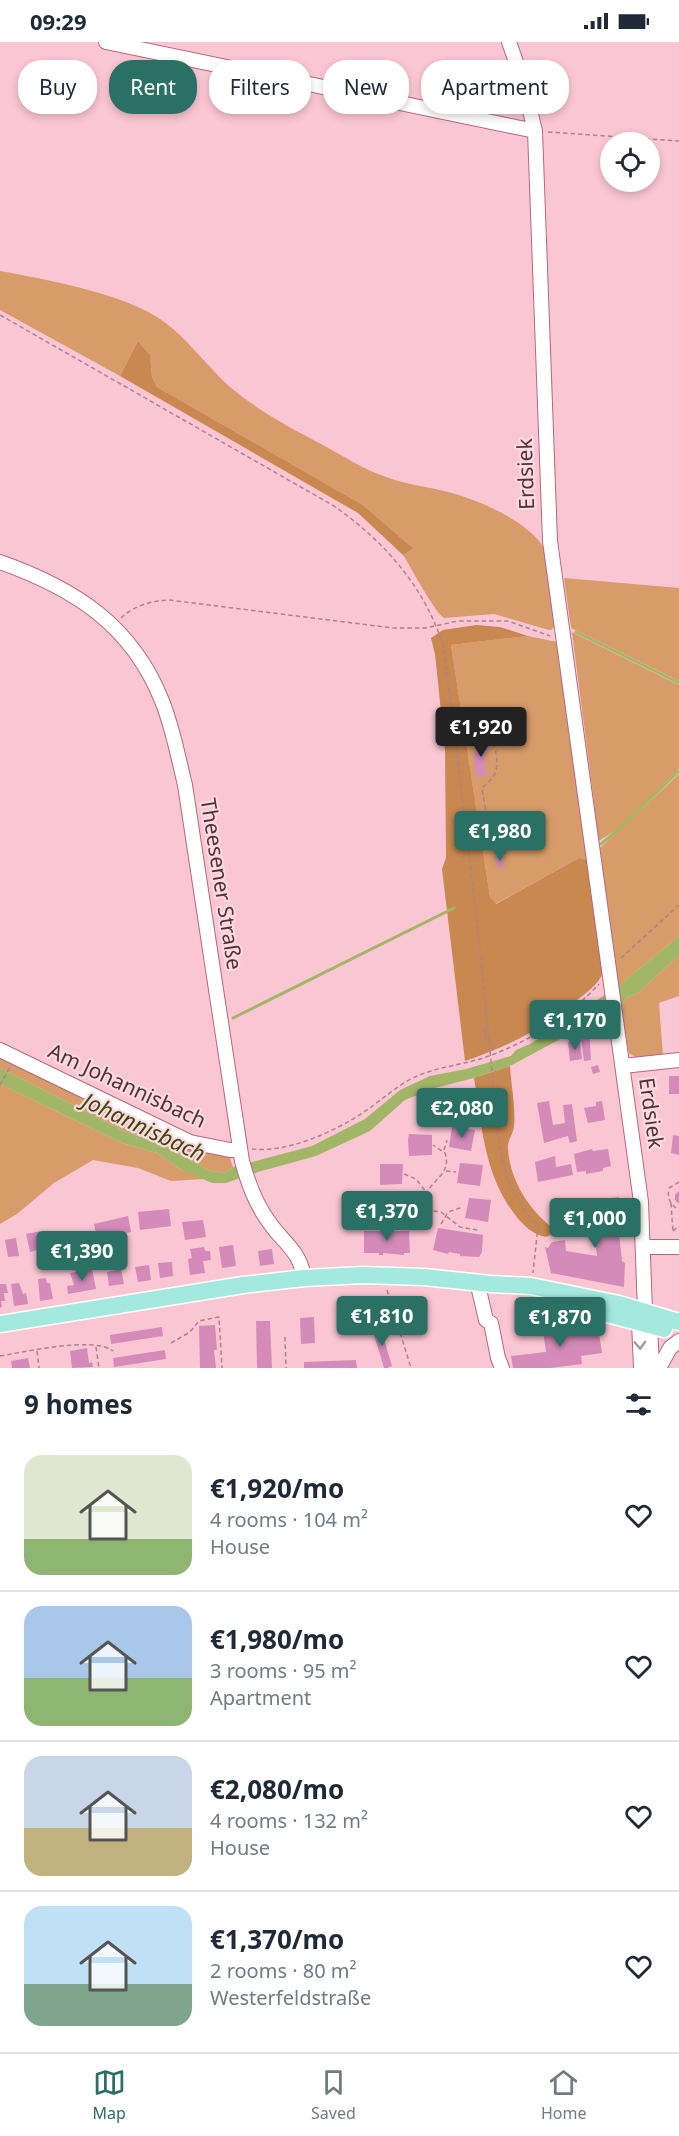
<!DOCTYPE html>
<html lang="en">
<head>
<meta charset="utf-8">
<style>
  body { margin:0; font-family:"Noto Sans",sans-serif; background:#f6f6f7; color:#1f2937; height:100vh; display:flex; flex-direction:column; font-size:22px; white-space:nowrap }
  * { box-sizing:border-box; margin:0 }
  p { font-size:20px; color:#747a83 }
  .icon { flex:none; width:33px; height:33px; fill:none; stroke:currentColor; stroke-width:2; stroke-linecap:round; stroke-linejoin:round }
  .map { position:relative; height:1326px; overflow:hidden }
  .drawer { display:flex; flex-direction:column; background:#fff; flex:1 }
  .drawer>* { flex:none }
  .top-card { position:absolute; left:18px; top:18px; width:644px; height:54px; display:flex; gap:12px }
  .controls { position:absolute; left:600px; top:90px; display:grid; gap:12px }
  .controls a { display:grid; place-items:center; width:60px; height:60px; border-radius:50%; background:#fff; box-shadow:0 3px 9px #0003; font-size:30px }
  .price { position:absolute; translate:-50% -51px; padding:0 14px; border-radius:6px; background:#2b7065; color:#fff; font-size:20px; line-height:39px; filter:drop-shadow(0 2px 3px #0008) }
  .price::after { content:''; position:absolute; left:50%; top:36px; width:18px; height:14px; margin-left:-9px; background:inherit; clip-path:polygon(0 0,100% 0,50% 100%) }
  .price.active { background:#222; color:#fff }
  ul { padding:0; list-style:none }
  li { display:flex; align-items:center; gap:18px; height:150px; padding:0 24px }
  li+li { border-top:2px solid #e0e1e3 }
  li span { display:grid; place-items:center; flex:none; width:168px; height:120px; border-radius:18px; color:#555 }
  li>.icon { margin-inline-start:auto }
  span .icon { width:72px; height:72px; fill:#fffc; stroke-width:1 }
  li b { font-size:26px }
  h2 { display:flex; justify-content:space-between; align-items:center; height:72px; padding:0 24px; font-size:26px }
  .pill { padding:0 21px; border-radius:24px; background:#fff; box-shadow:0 3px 9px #0003; font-size:21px; line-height:54px }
  .pill.active { background:#2b7065; color:#fff }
  .status { display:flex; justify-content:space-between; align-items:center; height:42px; padding:0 30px; background:#fff; direction:ltr }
  .status svg { height:16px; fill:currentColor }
  .tab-bar { display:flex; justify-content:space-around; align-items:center; height:84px; border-top:2px solid #e0e1e3; background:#fff; font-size:16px; color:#747a83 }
  .tab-bar a { display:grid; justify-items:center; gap:3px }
  .tab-bar .active { color:#2b7065 }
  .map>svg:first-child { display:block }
</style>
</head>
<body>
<div class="status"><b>09:29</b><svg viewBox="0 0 49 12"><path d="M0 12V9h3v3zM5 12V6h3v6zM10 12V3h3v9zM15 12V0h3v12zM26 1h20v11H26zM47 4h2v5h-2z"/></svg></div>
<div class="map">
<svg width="679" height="1326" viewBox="0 0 679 1326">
  <rect width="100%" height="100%" fill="#fbc6d4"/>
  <path fill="#d79c6a" d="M0,229C45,237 119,251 157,275C183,291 206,323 229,344C255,367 291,386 321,402C343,414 363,427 386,435C407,443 431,445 452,451C481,459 529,480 544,506L555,584L551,588L545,587L494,572L444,576C435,571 411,525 403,513L412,505L363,463L157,345L152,335L150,313L138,299L120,334L0,268Z
    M564,536L679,546V639L571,586Z
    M572,590L679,643V727L619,786L599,799Z
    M528,594L557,600L588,818L579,816L495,862L490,855L451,603Z
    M679,732V894L617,945L600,806Z
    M679,913V954L659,961L663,1015H635L629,1011L620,965L627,955L637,952Z
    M0,1016L155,1089L228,1111L233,1125L224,1131L208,1128L163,1102L124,1089L0,1026Z
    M0,1042L122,1101L157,1111L180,1127L205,1137L171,1139L138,1126L93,1118L54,1141L17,1172L0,1182Z"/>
  <path fill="#c88850" d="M138,299L150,313L152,335L157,345L363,463L413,506L403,513L358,471L120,334Z
    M476,583L500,585L528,594L451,603L490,855L496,862L579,816L588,818L603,931C598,943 585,952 574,960C538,989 509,1004 465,1019L442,827L446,816L445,708L435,612L431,596L443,588Z
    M510,1024C511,1042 516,1067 514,1085C513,1092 507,1099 508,1107C510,1138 529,1168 553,1186L554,1191L546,1195C533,1193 523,1183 516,1174C484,1134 482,1084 474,1036Z"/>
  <path fill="#a1b667" d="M679,894V913L637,952L627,955L620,965L607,972L510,1024L474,1036L435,1046L405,1058L370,1089L316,1114L258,1130L226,1141H212L180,1127L157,1111L122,1101L0,1042V1026L124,1089L163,1102L208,1128L224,1131L233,1125L312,1104L365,1077L400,1048L430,1034L466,1027L511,1014L516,1008L530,1002L617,945Z"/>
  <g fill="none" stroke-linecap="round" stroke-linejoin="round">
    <path stroke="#a1b667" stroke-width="3" d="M576,590L679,641
      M601,802L620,786L679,729
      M233,976L454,866"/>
  </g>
  <path fill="#d48bba" d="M490,700L491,708L485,709L486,713H484L487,734L477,735L473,712L476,711L475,702Z
    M502,815L504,825L498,826L496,816Z
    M589,983L591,1018L584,1019L580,988Z
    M580,999L582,1017L570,1019L568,1000Z
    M598,1023L600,1030L593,1032L591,1025Z
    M669,1034H679V1052H669Z
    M549,1059L553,1083L565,1081L563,1063L572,1062L577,1099L570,1101L568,1094L544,1101L537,1061Z
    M602,1059L605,1078L588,1081L584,1066L596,1064V1060Z
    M452,1085L475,1088L471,1109L449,1105Z
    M409,1092L432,1093V1113L409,1114L408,1097Z
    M673,1093L679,1094V1113L671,1111Z
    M592,1107L593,1109L608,1107L611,1124L603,1126V1129L586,1132V1129L577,1130L574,1112Z
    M555,1114L556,1125L571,1122L573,1133L538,1140L535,1120Z
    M460,1121L483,1123L480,1144L457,1141Z
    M380,1122H403L402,1142L380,1143Z
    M679,1149V1162L675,1158V1153Z
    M351,1152H374V1172L351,1173Z
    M619,1155L623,1191H619L622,1219L625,1221L624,1245L551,1231L545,1205L548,1206L552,1200L565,1198L566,1209L597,1214L591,1159Z
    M469,1156L491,1158L488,1180L465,1176Z
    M169,1167L171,1184L140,1188L138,1170Z
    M128,1174L131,1190L97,1197L94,1182Z
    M203,1178L206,1195L185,1198L182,1180Z
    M438,1186L483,1193L482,1210L479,1215L460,1214V1212L449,1210L448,1212L433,1208Z
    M42,1189L45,1206L30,1210L26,1192Z
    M364,1189H409L410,1211H404V1213L383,1211V1213H379V1211H364Z
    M16,1196L19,1214L8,1215L5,1198Z
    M233,1203L236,1224L222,1226L219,1205Z
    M204,1205L205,1209H210L211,1218L203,1219L205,1231L190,1233L188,1217L192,1216L190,1207Z
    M272,1207L274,1222L260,1224L258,1209Z
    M172,1220L173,1234L160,1236L158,1221Z
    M149,1223L151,1238L138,1240L135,1225Z
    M92,1227L96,1247L68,1252L67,1244L74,1243L70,1231Z
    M121,1227L124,1242L109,1244L107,1230Z
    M46,1236L47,1241H50L53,1257L40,1259L38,1237Z
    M19,1241L23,1252L26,1251L28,1262L14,1264L11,1242Z
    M0,1242H6L8,1251H4L5,1259H1L2,1265L0,1266Z
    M314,1275L315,1301L301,1302L300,1276Z
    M564,1278L565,1284L577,1282L578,1294L599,1291L602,1311L581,1314L582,1322L550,1326H513L511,1314L546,1310L542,1281Z
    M256,1279H270L272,1326H257Z
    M215,1283L217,1308H214L216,1326H200L199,1284Z
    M380,1284L392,1324L387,1326H384L372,1286Z
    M162,1285L163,1294L111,1302L110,1293Z
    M87,1306L89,1321L92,1320L93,1325L72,1326L70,1309Z
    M165,1308L166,1317L114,1325L113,1316Z
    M28,1316L30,1326H12L11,1319Z
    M356,1318L357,1326H304V1320Z"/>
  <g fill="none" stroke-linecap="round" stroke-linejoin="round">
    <g stroke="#b66880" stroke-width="16">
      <path id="minor" d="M106,0L535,89
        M509,0L523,40L535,89L550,499L641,1160L645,1270L650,1283L652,1326
        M0,520C74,546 132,583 162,659C173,686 178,715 185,743L242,1119C248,1141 255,1161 269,1180C283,1201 300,1208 304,1236
        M0,1008L190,1100L230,1108H239
        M623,1024L679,1018
        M644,1205H679
        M480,1241L479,1248L486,1278L491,1281L498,1316L502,1326
        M641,1326L639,1280L644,1271
        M659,1326L670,1306L679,1299"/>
    </g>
    <g stroke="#fff" stroke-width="19">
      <path id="major" d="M581,1265L664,1287
        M0,1282L243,1243L304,1236L363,1233L424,1235L491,1242L531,1244L619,1262L679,1280"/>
    </g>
    <path stroke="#ae828e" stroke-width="1.5" stroke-dasharray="4.5 3" stroke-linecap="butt" d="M548,90L679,99
      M0,273L334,464C385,500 425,545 444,606L476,870L488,987L484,989L485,997L492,1001L494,1012
      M121,576C135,563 151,559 169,558L393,586H425L458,579H508L550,594
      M486,688C494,697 500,718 495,731C493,737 487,741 482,746C484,760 486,772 491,786C494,795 493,802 499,810L508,811
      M621,916L679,863
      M0,1043L10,1025
      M494,1051C500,1104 499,1143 538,1184L533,1231
      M252,1107C287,1111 334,1090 364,1070C382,1058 397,1043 417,1034C438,1025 461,1023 483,1016C525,1002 569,975 599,942
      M444,1108L447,1098
      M446,1129L456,1130
      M404,1132L416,1137L426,1150
      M679,1140L669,1146C667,1157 670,1162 679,1168
      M671,1161L673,1190
      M374,1164H378V1185L418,1186
      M379,1165L387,1170
      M426,1168L441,1170L460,1185L478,1188
      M418,1170L425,1168C425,1163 424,1157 426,1153C432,1137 452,1132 445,1111L433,1103
      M441,1182L448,1170L463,1165
      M673,1189L679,1184
      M387,1248L411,1326
      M536,1260L569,1268
      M285,1295L286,1326
      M171,1301L190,1290L199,1279L219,1275L222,1326
      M96,1305L99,1326
      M37,1309L39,1326
      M0,1314C24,1310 95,1294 113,1309"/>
    <use href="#minor" stroke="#fff" stroke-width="14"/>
    <use href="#major" stroke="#a3e9de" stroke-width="16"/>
    <path stroke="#ae828e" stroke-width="1.5" stroke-dasharray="4.5 3" stroke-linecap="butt" d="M488,987L494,1051"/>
  </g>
  <defs><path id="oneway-chevron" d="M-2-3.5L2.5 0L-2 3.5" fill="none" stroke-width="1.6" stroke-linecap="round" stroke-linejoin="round" transform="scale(1.5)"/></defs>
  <use stroke="#a9989d" href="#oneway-chevron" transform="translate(640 1303) rotate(88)"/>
  <g text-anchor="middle" stroke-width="4.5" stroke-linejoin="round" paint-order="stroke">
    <g font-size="21" fill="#53313b" stroke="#fdd9e2">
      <text transform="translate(526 432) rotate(-92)" y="7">Erdsiek</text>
      <text transform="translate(221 842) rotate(81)" y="7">Theesener Straße</text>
      <text transform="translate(127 1044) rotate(25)" y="7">Am Johannisbach</text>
      <text transform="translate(651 1071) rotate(82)" y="7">Erdsiek</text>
    </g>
    <g font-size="22" font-style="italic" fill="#3a470b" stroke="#fdd9e2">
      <text transform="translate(144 1085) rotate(25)" y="8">Johannisbach</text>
    </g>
  </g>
</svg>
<div class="controls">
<a><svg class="icon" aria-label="locate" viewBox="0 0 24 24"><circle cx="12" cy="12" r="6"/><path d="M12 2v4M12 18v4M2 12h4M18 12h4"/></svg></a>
</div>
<b class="price active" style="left:481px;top:716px">€1,920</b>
<b class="price" style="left:500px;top:820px">€1,980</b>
<b class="price" style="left:575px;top:1009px">€1,170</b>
<b class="price" style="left:462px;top:1097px">€2,080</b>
<b class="price" style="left:387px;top:1200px">€1,370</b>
<b class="price" style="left:595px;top:1207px">€1,000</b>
<b class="price" style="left:82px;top:1240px">€1,390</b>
<b class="price" style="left:382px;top:1305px">€1,810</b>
<b class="price" style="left:560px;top:1306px">€1,870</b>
<div class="top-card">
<a class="pill">Buy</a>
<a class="pill active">Rent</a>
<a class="pill">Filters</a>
<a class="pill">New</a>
<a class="pill">Apartment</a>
</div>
</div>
<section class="drawer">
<h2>9 homes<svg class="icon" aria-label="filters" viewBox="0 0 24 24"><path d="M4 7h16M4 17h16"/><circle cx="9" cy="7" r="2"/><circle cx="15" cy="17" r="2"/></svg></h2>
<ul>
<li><span style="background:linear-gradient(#dfe7d0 70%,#8fb573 0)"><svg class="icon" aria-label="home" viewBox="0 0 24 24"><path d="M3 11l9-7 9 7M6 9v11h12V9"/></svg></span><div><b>€1,920/mo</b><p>4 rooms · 104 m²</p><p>House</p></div><svg class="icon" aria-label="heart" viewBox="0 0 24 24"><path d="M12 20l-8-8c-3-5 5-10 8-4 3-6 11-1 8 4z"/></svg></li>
<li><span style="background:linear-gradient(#a9c7e8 60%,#8fb573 0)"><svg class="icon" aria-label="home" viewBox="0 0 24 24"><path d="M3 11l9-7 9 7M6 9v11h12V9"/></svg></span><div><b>€1,980/mo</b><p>3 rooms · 95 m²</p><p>Apartment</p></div><svg class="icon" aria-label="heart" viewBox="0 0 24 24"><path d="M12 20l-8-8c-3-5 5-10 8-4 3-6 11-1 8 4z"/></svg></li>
<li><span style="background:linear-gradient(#c9d6e8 60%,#c2b280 0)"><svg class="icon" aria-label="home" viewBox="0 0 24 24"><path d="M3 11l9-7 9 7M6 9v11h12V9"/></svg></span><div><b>€2,080/mo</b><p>4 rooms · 132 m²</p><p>House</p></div><svg class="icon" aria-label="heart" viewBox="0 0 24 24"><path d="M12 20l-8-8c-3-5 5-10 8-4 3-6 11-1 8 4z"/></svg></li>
<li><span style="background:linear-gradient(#bfe0f5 65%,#7fa58c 0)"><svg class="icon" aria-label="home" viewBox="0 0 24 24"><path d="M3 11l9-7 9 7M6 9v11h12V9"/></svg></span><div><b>€1,370/mo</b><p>2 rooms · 80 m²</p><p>Westerfeldstraße</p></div><svg class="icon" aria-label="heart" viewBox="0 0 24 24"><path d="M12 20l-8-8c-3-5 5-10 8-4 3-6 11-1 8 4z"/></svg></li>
</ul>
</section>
<nav class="tab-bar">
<a class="active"><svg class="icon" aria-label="map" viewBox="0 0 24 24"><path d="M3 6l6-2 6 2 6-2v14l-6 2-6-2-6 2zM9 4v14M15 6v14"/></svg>Map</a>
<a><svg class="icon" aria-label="saved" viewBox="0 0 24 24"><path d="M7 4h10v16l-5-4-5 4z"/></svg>Saved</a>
<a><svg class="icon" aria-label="home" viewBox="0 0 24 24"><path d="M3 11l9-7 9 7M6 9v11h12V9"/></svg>Home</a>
</nav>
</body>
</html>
